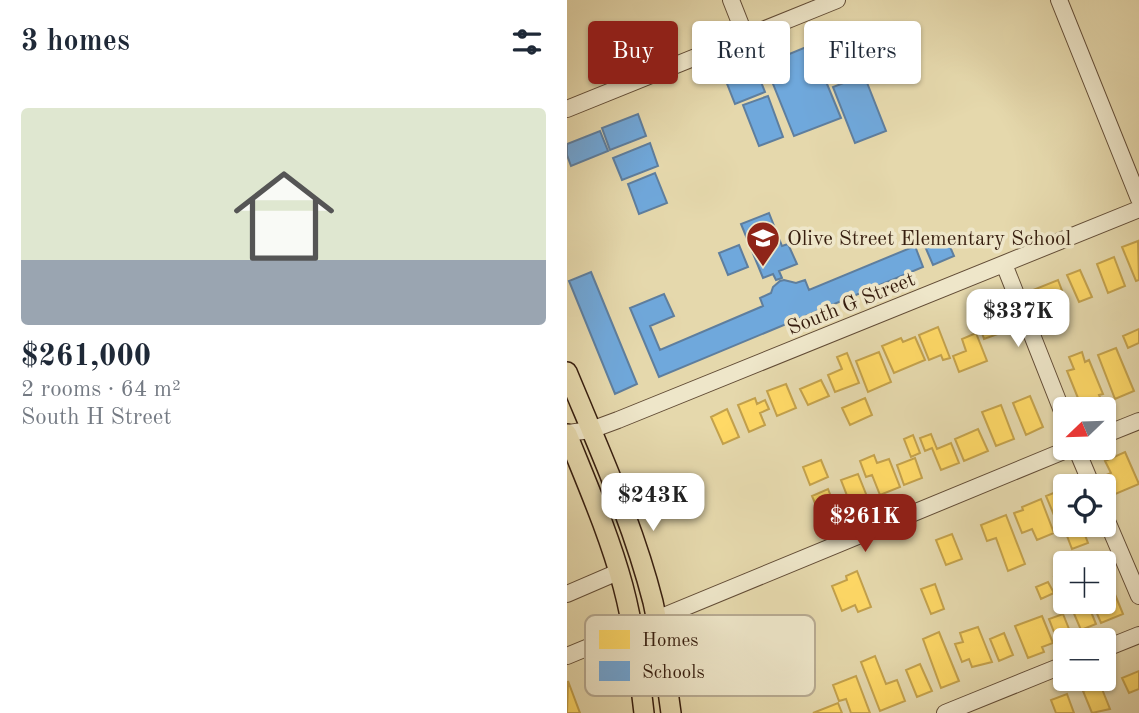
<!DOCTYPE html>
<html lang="en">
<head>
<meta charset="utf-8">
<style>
  body { margin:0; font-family:"Old Standard TT",serif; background:#f6f6f7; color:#1f2937; height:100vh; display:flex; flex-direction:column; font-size:26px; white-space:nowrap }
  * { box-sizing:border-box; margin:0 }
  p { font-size:23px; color:#747a83 }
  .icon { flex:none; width:38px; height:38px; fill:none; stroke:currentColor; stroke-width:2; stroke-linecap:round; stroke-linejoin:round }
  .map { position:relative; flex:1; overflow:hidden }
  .side { display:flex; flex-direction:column; background:#fff; width:567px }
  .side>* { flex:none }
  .guide { position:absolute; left:21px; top:21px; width:444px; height:63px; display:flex; gap:14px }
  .needle { width:46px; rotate:247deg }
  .controls { position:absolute; left:486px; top:397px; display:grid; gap:14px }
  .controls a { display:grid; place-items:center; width:63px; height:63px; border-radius:7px; background:#fff; box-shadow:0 2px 5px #0004; font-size:35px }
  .price { position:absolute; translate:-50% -60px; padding:0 16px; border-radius:14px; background:#fff; color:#222; font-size:23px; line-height:46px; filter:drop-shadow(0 2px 4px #0008) }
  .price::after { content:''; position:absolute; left:50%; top:42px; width:21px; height:16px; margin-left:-10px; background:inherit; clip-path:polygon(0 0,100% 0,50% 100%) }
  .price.active { background:#8f2418; color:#fff }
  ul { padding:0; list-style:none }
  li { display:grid; align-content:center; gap:14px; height:371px; padding:0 21px }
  li span { display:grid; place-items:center; height:217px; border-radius:7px; color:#555 }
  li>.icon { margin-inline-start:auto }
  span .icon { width:126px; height:126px; fill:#fffc; stroke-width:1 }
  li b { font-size:30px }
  h2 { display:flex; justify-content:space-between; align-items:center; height:84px; padding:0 21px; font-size:30px }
  .pill { padding:0 24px; border-radius:7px; background:#fff; box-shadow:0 2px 5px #0004; font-size:24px; line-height:63px }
  .pill.active { background:#8f2418; color:#fff }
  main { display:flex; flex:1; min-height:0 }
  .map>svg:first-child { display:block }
</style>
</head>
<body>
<main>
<section class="side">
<h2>3 homes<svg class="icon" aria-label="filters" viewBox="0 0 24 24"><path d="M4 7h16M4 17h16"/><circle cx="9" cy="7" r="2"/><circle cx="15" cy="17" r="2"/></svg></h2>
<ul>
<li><span style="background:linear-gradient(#dfe7d0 70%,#9aa5b1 0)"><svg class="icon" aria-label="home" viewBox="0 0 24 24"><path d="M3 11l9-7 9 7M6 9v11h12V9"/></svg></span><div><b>$261,000</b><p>2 rooms · 64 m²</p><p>South H Street</p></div></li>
</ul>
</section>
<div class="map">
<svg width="572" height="713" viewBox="0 0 572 713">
  <rect width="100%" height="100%" fill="#e5d8ac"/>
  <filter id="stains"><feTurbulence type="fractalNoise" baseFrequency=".00286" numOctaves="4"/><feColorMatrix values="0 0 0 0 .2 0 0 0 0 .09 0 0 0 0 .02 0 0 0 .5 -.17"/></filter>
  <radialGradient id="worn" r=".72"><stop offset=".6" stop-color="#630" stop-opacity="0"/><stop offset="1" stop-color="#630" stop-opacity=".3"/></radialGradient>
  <path fill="#ffd966" stroke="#c3a14c" stroke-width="2" d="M571,241L572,280L569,281L555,247Z
    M547,257L558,286L541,293L530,264Z
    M513,270L525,297L512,302L500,275Z
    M491,280L499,301L490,305L494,317L479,323L466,290Z
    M425,305L431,321L438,319L442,330L417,339L414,330L417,329L410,311Z
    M371,327L383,358L376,360L374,355L362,360L352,335Z
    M572,329V343L561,348L556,336Z
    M409,333L420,361L392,372L386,356L399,351L395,339Z
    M348,337L358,360L327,373L315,346L334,338L336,342Z
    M549,348L567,391L548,399L531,355Z
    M312,352L324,382L301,392L289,361Z
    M515,352L518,362L522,360L536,394L532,395L537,407L531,410H523L519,400L513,403L500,371L507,369L502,357Z
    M280,353L292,383L268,392L261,375L275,369L270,357Z
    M254,380L262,396L241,405L233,389Z
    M219,384L229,408L210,416L200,391Z
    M463,396L476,427L459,435L446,403Z
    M188,398L190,404L198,400L202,409L193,413L198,425L182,432L171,405Z
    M298,398L305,415L283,425L275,408Z
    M434,405L447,439L429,446L415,412Z
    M160,409L172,437L156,444L144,417Z
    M411,429L421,451L397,461L388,439Z
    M364,434L370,449L384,443L392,463L374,470L365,448L358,451L353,438Z
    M346,435L353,453L344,457L337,439Z
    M558,452L572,484L546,495L537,476L544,473L538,461Z
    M307,455L310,463L322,459L333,487L313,495L305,475L299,477L293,461Z
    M348,458L355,478L337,485L330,465Z
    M254,460L261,477L243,485L236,467Z
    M291,474L303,504L286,511L274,480Z
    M499,488V516L489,520L479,496Z
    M261,489L271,514L255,520L245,496Z
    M474,499L487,533L470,540L465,529L455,533L447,513L456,510L455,507Z
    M439,515L458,564L441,571L429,538L420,541L414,525Z
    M504,525H514L521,543L505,549L497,528Z
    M385,534L395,559L379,565L369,540Z
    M290,571L304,607L291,612L288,605L275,611L265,586L280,580L279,576Z
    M499,572V598L496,599L487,577Z
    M481,582L487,593L474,599L469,587Z
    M368,584L377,609L364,614L354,589Z
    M547,592L556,614L534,623L525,602H537V595Z
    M520,602L529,624L514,630L505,609Z
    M496,614L504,634L490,640L482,619Z
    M475,616L486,643L475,647L477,652L461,658L448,626Z
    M411,627L425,662L405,667L402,659L395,662L388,644L396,642L393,633Z
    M372,632L392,681L374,688L356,639Z
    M437,633L446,655L432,661L423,639Z
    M308,656L319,684L330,680L338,701L313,711L294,662Z
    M353,664L365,691L350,697L339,670Z
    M572,671V689L562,693L555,678Z
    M289,676L303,713H284L279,699L272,701L266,685Z
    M1,681L13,713H0Z
    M533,684L543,709L525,713L516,691Z
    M500,694L507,713H489L484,700Z
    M271,703L275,713H246Z"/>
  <path fill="#6fa8dc" stroke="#5e7e9e" stroke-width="2" d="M264,37L266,42L279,37L290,64L263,74L251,42Z
    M244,45L274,118L227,136L198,64Z
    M187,64L198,92L168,104L157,76Z
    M297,75L319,131L288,143L266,87Z
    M201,96L216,137L192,146L176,105Z
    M71,114L79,136L43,150L35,128Z
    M33,131L41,151L4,166L0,155V144Z
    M83,143L91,166L55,180L46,158Z
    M88,173L100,203L72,214L61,184Z
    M202,213L215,246L221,244L230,264L212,271L215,278L209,280L206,274L196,278L174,224Z
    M378,235L387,256L366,265L357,244Z
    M172,245L181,267L161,275L152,253Z
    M348,246L356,267L92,377L63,308L97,294L107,316L83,326L93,350L196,306L193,298L204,293L206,287L213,281L217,280L229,283L238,280L242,290Z
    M24,272L70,384L48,394L2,281Z"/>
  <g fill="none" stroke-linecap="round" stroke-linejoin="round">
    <g stroke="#624c36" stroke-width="18">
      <path id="minor" d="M164,0L179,38
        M492,0L572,199
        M0,109L270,0
        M437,264L499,421
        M0,433L24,430L51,420L572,209
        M537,435L572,421
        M509,448L525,486
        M537,514L572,596
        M0,594L51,572
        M537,649L572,635
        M0,656L504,448
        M378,713L499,664"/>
    </g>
    <g stroke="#361d0e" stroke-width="22">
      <path id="major" d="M0,372C31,447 66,523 86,602C94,639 99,676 104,713
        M0,434C20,484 42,534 56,586C67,627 72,670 77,713"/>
    </g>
    <use href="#minor" stroke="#eee6c9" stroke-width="16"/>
    <use href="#major" stroke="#e5d8ac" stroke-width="19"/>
  </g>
  <defs>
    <g id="school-pin" transform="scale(1.75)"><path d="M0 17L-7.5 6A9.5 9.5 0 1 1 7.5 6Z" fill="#8f2418" stroke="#eee6c9"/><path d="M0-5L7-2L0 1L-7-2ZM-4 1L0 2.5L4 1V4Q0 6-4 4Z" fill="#fff"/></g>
  </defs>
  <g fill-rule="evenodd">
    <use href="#school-pin" x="196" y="238"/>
  </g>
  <g text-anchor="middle" stroke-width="7" stroke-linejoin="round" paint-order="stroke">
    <g font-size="21" fill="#361d0e" stroke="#eee6c9" text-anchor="start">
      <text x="220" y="245">Olive Street Elementary School</text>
    </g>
    <g font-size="21" fill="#361d0e" stroke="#eee6c9">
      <text transform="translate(284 303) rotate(-22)" y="7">South G Street</text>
    </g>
  </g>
  <rect x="18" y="615" width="230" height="81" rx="10" fill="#eee6c9" stroke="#b7aa91" stroke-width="2"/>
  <rect x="32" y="630" width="31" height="19" fill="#ffd966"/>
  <rect x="32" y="661" width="31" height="20" fill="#6fa8dc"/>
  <g font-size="19" fill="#361d0e">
    <text x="75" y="646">Homes</text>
    <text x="75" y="678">Schools</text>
  </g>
  <rect width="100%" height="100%" filter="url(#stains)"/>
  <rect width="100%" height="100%" fill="url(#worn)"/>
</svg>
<div class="controls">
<a><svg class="needle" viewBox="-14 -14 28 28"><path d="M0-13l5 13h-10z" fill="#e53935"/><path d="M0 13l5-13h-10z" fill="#747a83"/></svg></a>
<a><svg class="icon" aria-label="locate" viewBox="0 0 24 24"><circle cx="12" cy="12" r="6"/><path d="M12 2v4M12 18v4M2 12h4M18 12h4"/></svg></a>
<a>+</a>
<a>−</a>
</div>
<b class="price" style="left:451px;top:349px">$337K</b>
<b class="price" style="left:86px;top:533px">$243K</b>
<b class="price active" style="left:298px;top:554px">$261K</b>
<div class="guide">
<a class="pill active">Buy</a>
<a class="pill">Rent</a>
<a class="pill">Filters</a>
</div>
</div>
</main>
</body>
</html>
